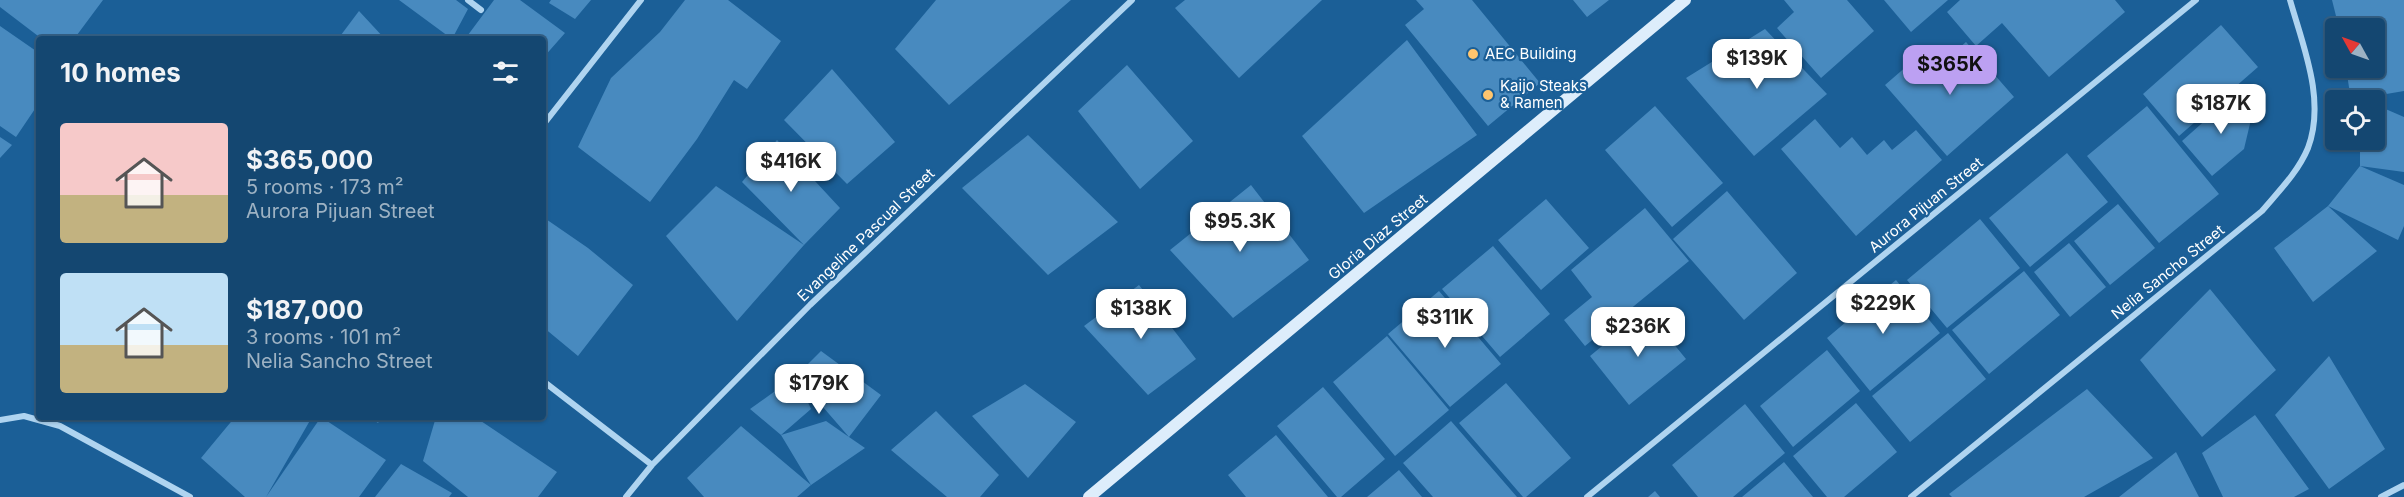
<!DOCTYPE html>
<html lang="en">
<head>
<meta charset="utf-8">
<style>
  body { margin:0; font-family:Inter,sans-serif; background:#215179; color:#f1f3f6; height:100vh; display:flex; flex-direction:column; font-size:22px; white-space:nowrap }
  * { box-sizing:border-box; margin:0 }
  p { font-size:20px; color:#9db2c3 }
  .icon { flex:none; width:33px; height:33px; fill:none; stroke:currentColor; stroke-width:2; stroke-linecap:round; stroke-linejoin:round }
  .map { position:relative; flex:1; overflow:hidden }
  .drawer { position:absolute; left:36px; top:36px; width:510px; height:384px; display:flex; flex-direction:column; background:#144771; border-radius:6px; box-shadow:0 2px 4px #0004,0 0 0 2px #335f84 }
  .drawer>* { flex:none }
  .needle { width:39px; rotate:310deg }
  .controls { position:absolute; left:2325px; top:18px; display:grid; gap:12px }
  .controls a { display:grid; place-items:center; width:60px; height:60px; border-radius:6px; background:#144771; box-shadow:0 2px 4px #0004,0 0 0 2px #335f84; font-size:30px }
  .price { position:absolute; translate:-50% -51px; padding:0 14px; border-radius:12px; background:#fff; color:#222; font-size:20px; line-height:39px; filter:drop-shadow(0 2px 3px #0008) }
  .price::after { content:''; position:absolute; left:50%; top:36px; width:18px; height:14px; margin-left:-9px; background:inherit; clip-path:polygon(0 0,100% 0,50% 100%) }
  .price.on { background:#bca0f2; color:#111 }
  ul { padding:0; list-style:none }
  li { display:flex; align-items:center; gap:18px; height:150px; padding:0 24px }
  li span { display:grid; place-items:center; flex:none; width:168px; height:120px; border-radius:6px; color:#555 }
  li>.icon { margin-inline-start:auto }
  span .icon { width:72px; height:72px; fill:#fffc; stroke-width:1 }
  li b { font-size:26px }
  h2 { display:flex; justify-content:space-between; align-items:center; height:72px; padding:0 24px; font-size:26px }
  .map>svg:first-child { display:block }
</style>
</head>
<body>
<div class="map">
<svg width="2404" height="497" viewBox="0 0 2404 497">
  <rect width="100%" height="100%" fill="#1b5f97"/>
  <path fill="#488abf" fill-rule="evenodd" d="M0,0H103L74,39H42L0,7Z
    M399,0H456L468,9L452,39Z
    M494,0H520L565,33L543,58V39H465Z
    M551,0H591L575,19L549,3Z
    M685,0H728L781,41L747,89L734,80L697,139L650,202L578,147L611,78L660,32Z
    M936,0H1071L949,105L895,49Z
    M1185,0H1322L1239,78L1175,8Z
    M1416,0H1472L1540,83L1488,126L1405,25L1424,9Z
    M1573,0H1609L1587,17Z
    M1784,0H1847L1874,31L1821,78L1777,28L1794,12Z
    M1884,0H1948L1911,32Z
    M1960,0H2115L2125,12L2049,77L2002,23L1976,46L1947,12Z
    M2332,0H2404V91L2351,100L2346,68H2374V28H2339Z
    M359,11L385,39H338Z
    M2221,25L2258,67L2179,136L2143,94Z
    M0,26L39,53V103L16,137L0,126Z
    M1765,29L1827,94L1754,156L1686,78Z
    M1407,40L1477,135L1364,213L1302,136Z
    M1966,42L2014,97L1947,156L1885,85L1923,52L1936,68Z
    M1127,65L1193,141L1140,189L1078,111Z
    M832,69L895,142L847,184L784,120Z
    M2237,92L2253,111L2244,149L2212,176L2182,141Z
    M2374,104L2404,117V172L2360,166V140H2374Z
    M1655,106L1723,183L1672,227L1605,150Z
    M2147,106L2219,194L2159,243L2087,156Z
    M1815,119L1840,148L1852,137L1867,155L1884,140L1892,150L1916,130L1942,160L1856,236L1781,149Z
    M1028,135L1118,222L1048,275L962,188Z
    M0,137L12,145L0,158Z
    M777,140L840,208L804,245L742,182Z
    M2067,153L2108,202L2030,267L1989,218Z
    M2360,166L2404,185V226L2398,240L2328,206Z
    M1251,185L1309,260L1233,318L1170,250Z
    M716,186L804,245L737,321L666,236Z
    M1727,191L1797,273L1744,320L1673,239Z
    M1546,199L1589,248L1541,290L1498,240Z
    M2118,204L2155,248L2110,285L2074,241Z
    M2328,206L2377,251L2313,302L2274,248Z
    M1645,208L1689,261L1585,346L1564,320L1592,297L1571,270Z
    M543,217L588,248L633,285L578,356L543,327Z
    M1980,219L2020,268L1947,328L1907,280Z
    M2069,243L2106,287L2070,317L2034,272Z
    M1493,246L1550,314L1500,357L1442,289Z
    M2024,271L2060,315L1989,374L1952,330Z
    M1896,280L1940,333L1870,391L1827,338Z
    M1139,285L1196,359L1148,395L1084,326Z
    M2210,289L2276,370L2202,437L2140,360Z
    M1439,291L1501,364L1450,407L1388,334Z
    M1646,310L1686,359L1629,405L1590,356Z
    M1948,333L1986,379L1910,442L1872,396Z
    M1387,336L1449,410L1395,456L1333,382Z
    M1827,350L1860,391L1793,447L1760,406Z
    M821,351L881,395L849,437L865,448L811,485L781,435L750,409L796,376ZM796,376L849,437L826,421L781,435L811,409Z
    M2329,356L2385,449L2329,489L2275,415Z
    M1506,383L1571,458L1526,497H1523L1459,423Z
    M1025,384L1076,422L1028,478L972,416Z
    M1323,387L1385,459L1341,497H1337L1277,426Z
    M2087,389L2153,458L2084,497H1952L1949,494Z
    M1856,403L1897,452L1844,497H1827L1793,456Z
    M1745,404L1785,453L1733,497H1698L1672,465Z
    M936,411L999,475L980,497H947L891,450Z
    M2255,415L2309,489L2294,497H2223L2202,453Z
    M235,417H312L266,497H245L201,458Z
    M321,417L386,460L359,497H266Z
    M369,417H382L378,423Z
    M436,417H475L557,472L538,497H468L423,461Z
    M1451,421L1517,497H1433L1403,463Z
    M741,426L811,485L797,497H704L687,478Z
    M1276,435L1328,497H1246L1228,475Z
    M2176,452L2199,497H2119Z
    M1784,462L1813,497H1742Z
    M401,464L452,493L449,497H375Z
    M1399,470L1422,497H1367Z
    M1655,491L1660,497H1648Z"/>
  <g fill="none" stroke-linecap="round" stroke-linejoin="round">
    <path stroke="#afd4f0" stroke-width="6" d="M468,0L481,10
      M543,125L641,0
      M543,381L652,465
      M0,420L24,416L60,426L190,497
      M626,497L652,465L810,305L1132,0
      M1587,497L2196,0
      M1911,497L2262,211C2279,191 2298,172 2308,148C2326,100 2303,46 2290,0
      M2381,497L2404,485"/>
    <path stroke="#ddedfb" stroke-width="12" d="M1089,497L1685,0"/>
  </g>
  <g fill="#ffc56e" stroke="#1b5f97" stroke-width="2">
    <circle cx="1473" cy="54" r="6"/>
    <circle cx="1488" cy="95" r="6"/>
  </g>
  <g text-anchor="middle" stroke-width="4.5" stroke-linejoin="round" paint-order="stroke">
    <g font-size="15" fill="#fff" stroke="#1b5f97" text-anchor="start">
      <text x="1485" y="59">AEC Building</text>
      <text x="1500" y="91">Kaijo Steaks<tspan x="1500" dy="17">&amp; Ramen</tspan></text>
    </g>
    <g font-size="15" fill="#fff" stroke="#1b5f97">
      <text transform="translate(1926 205) rotate(-39)" y="5">Aurora Pijuan Street</text>
      <text transform="translate(866 235) rotate(-44)" y="5">Evangeline Pascual Street</text>
      <text transform="translate(1378 237) rotate(-40)" y="5">Gloria Diaz Street</text>
      <text transform="translate(2168 272) rotate(-39)" y="5">Nelia Sancho Street</text>
    </g>
  </g>
</svg>
<div class="controls">
<a><svg class="needle" viewBox="-14 -14 28 28"><path d="M0-13l5 13h-10z" fill="#e53935"/><path d="M0 13l5-13h-10z" fill="#9db2c3"/></svg></a>
<a><svg class="icon" aria-label="locate" viewBox="0 0 24 24"><circle cx="12" cy="12" r="6"/><path d="M12 2v4M12 18v4M2 12h4M18 12h4"/></svg></a>
</div>
<b class="price" style="left:1757px;top:90px">$139K</b>
<b class="price on" style="left:1950px;top:96px">$365K</b>
<b class="price" style="left:2221px;top:135px">$187K</b>
<b class="price" style="left:791px;top:193px">$416K</b>
<b class="price" style="left:1240px;top:253px">$95.3K</b>
<b class="price" style="left:1883px;top:335px">$229K</b>
<b class="price" style="left:1141px;top:340px">$138K</b>
<b class="price" style="left:1445px;top:349px">$311K</b>
<b class="price" style="left:1638px;top:358px">$236K</b>
<b class="price" style="left:819px;top:415px">$179K</b>
<section class="drawer">
<h2>10 homes<svg class="icon" aria-label="filters" viewBox="0 0 24 24"><path d="M4 7h16M4 17h16"/><circle cx="9" cy="7" r="2"/><circle cx="15" cy="17" r="2"/></svg></h2>
<ul>
<li><span style="background:linear-gradient(#f6c9c9 60%,#c2b280 0)"><svg class="icon" aria-label="home" viewBox="0 0 24 24"><path d="M3 11l9-7 9 7M6 9v11h12V9"/></svg></span><div><b>$365,000</b><p>5 rooms · 173 m²</p><p>Aurora Pijuan Street</p></div></li>
<li><span style="background:linear-gradient(#bfe0f5 60%,#c2b280 0)"><svg class="icon" aria-label="home" viewBox="0 0 24 24"><path d="M3 11l9-7 9 7M6 9v11h12V9"/></svg></span><div><b>$187,000</b><p>3 rooms · 101 m²</p><p>Nelia Sancho Street</p></div></li>
</ul>
</section>
</div>
</body>
</html>
